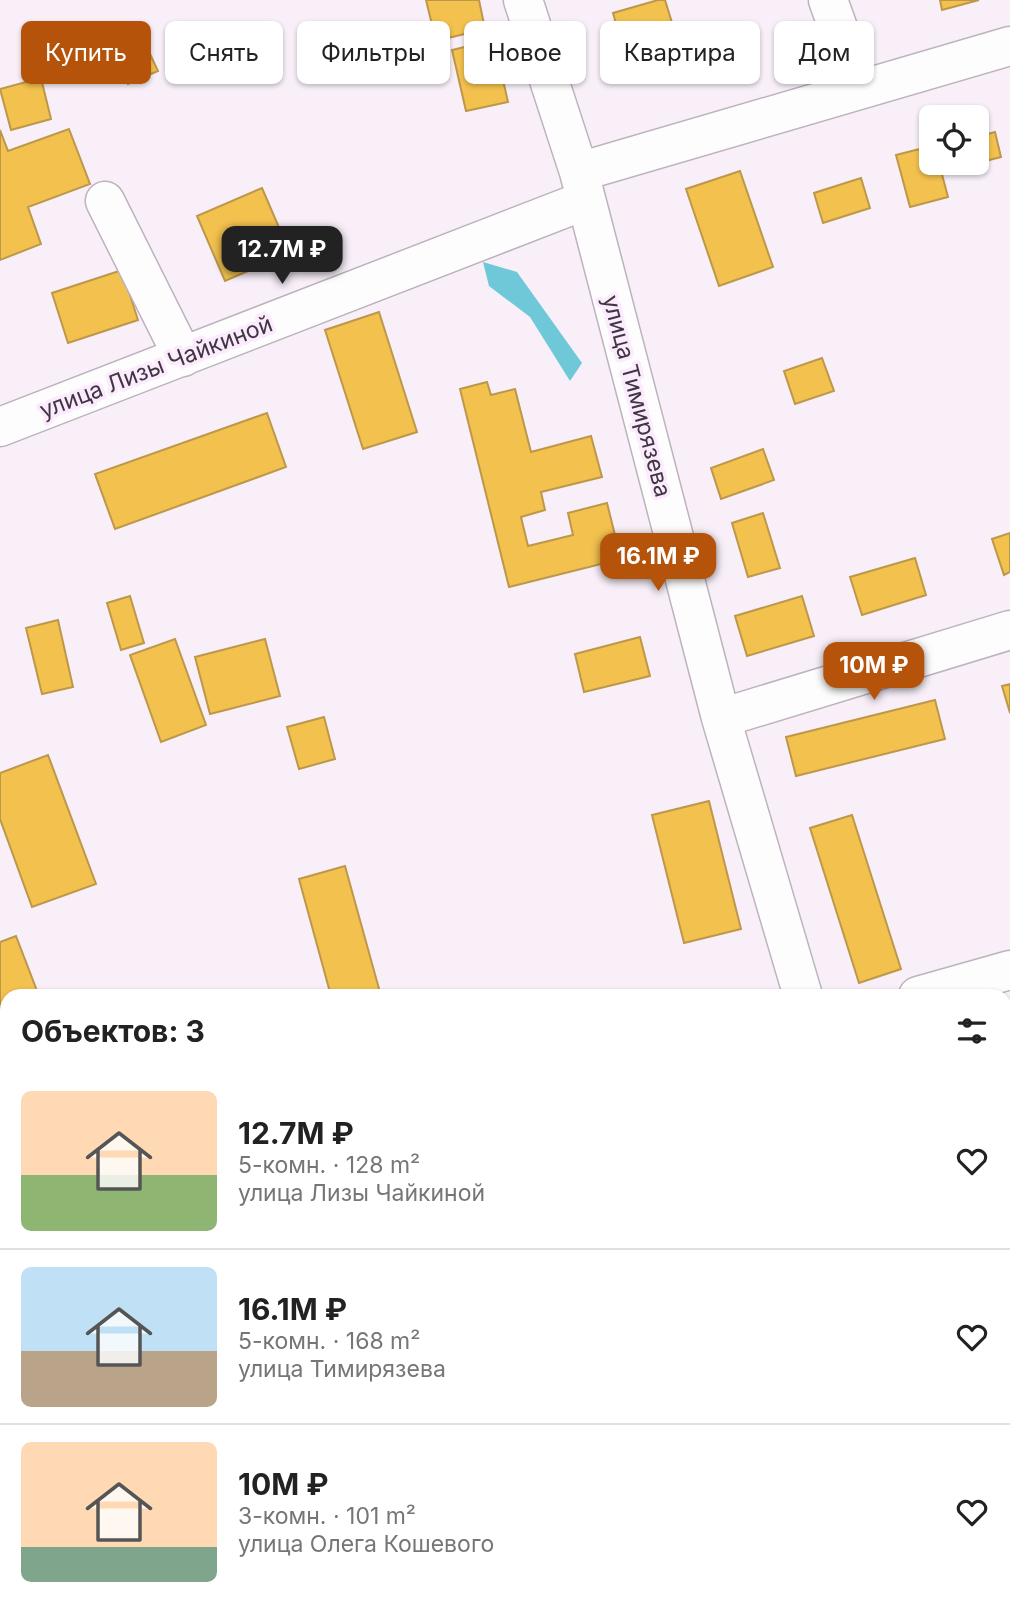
<!DOCTYPE html>
<html lang="ru">
<head>
<meta charset="utf-8">
<style>
  body { margin:0; font-family:Inter,sans-serif; background:#f6f6f6; color:#222; height:100vh; display:flex; flex-direction:column; font-size:26px; white-space:nowrap }
  * { box-sizing:border-box; margin:0 }
  p { font-size:23px; color:#767676 }
  .icon { flex:none; width:38px; height:38px; fill:none; stroke:currentColor; stroke-width:2; stroke-linecap:round; stroke-linejoin:round }
  .map { position:relative; flex:1; overflow:hidden }
  .sheet { position:absolute; left:0px; top:989px; width:1012px; height:625px; display:flex; flex-direction:column; background:#fff; border-radius:21px 21px 0 0; box-shadow:0 2px 5px #0004 }
  .sheet>* { flex:none }
  .hud { position:absolute; left:21px; top:21px; width:970px; height:63px; display:flex; gap:14px }
  .tools { position:absolute; left:919px; top:105px; display:grid; gap:14px }
  .tools a { display:grid; place-items:center; width:70px; height:70px; border-radius:10px; background:#fff; box-shadow:0 2px 5px #0004; font-size:35px }
  .price { position:absolute; translate:-50% -60px; padding:0 16px; border-radius:14px; background:#b45309; color:#fff; font-size:23px; line-height:46px; filter:drop-shadow(0 2px 4px #0008) }
  .price::after { content:''; position:absolute; left:50%; top:42px; width:21px; height:16px; margin-left:-10px; background:inherit; clip-path:polygon(0 0,100% 0,50% 100%) }
  .price.selected { background:#222; color:#fff }
  ul { padding:0; list-style:none }
  li { display:flex; align-items:center; gap:21px; height:175px; padding:0 21px }
  li+li { border-top:2px solid #e0e0e0 }
  li span { display:grid; place-items:center; flex:none; width:196px; height:140px; border-radius:10px; color:#555 }
  li>.icon { margin-inline-start:auto }
  span .icon { width:84px; height:84px; fill:#fffc; stroke-width:1 }
  li b { font-size:30px }
  h2 { display:flex; justify-content:space-between; align-items:center; height:84px; padding:0 21px; font-size:30px }
  .tag { padding:0 24px; border-radius:10px; background:#fff; box-shadow:0 2px 5px #0004; font-size:24px; line-height:63px }
  .tag.selected { background:#b45309; color:#fff }
  .map>svg:first-child { display:block }
</style>
</head>
<body>
<div class="map">
<svg width="1010" height="1612" viewBox="0 0 1010 1612">
  <rect width="100%" height="100%" fill="#f8eff9"/>
  <path fill="#6fc8d8" d="M483,262L517,272L582,363L570,381L530,317L489,286Z"/>
  <path fill="#f2c14e" stroke="#bd974a" stroke-width="2" d="M426,0H479L485,29L436,41Z
    M658,0H665L674,29L622,45L613,13Z
    M940,0H979L942,10Z
    M143,39L158,71L128,84L114,52Z
    M494,40L508,102L466,111L452,50Z
    M41,78L51,119L11,130L0,89Z
    M69,129L90,184L28,207L41,244L0,260V130L8,151Z
    M995,132L1001,157L974,164L976,163V137Z
    M931,146V163H939L948,197L910,207L896,155Z
    M740,171L773,267L719,286L686,189Z
    M861,178L870,208L823,223L814,193Z
    M262,188L290,253L225,281L197,216Z
    M122,270L138,320L68,343L52,293Z
    M379,312L417,432L363,449L325,330Z
    M822,358L834,391L795,404L784,371Z
    M487,382L491,395L515,389L531,452L591,436L602,477L541,492L545,510L521,517L528,546L573,535L568,513L607,503L621,559L509,587L460,389Z
    M267,413L286,467L115,529L95,474Z
    M763,449L774,480L721,499L711,468Z
    M763,513L780,568L748,577L732,523Z
    M1010,533V572L1004,575L992,539Z
    M915,558L926,595L862,615L850,577Z
    M130,596L144,643L121,650L107,603Z
    M802,596L814,636L747,656L735,616Z
    M58,620L73,687L42,694L26,628Z
    M640,637L650,676L584,692L575,654Z
    M175,639L206,725L161,742L130,655Z
    M265,639L280,696L210,714L195,657Z
    M1010,684V713L1002,686Z
    M935,700L945,739L796,776L786,737Z
    M324,717L335,759L299,769L287,727Z
    M48,755L96,884L32,907L0,819V773Z
    M709,801L741,929L684,943L652,815Z
    M852,815L901,969L859,983L810,828Z
    M345,866L381,996H331L299,879Z
    M16,936L39,996H7V1146L0,1127V942Z
    M1004,1046L1010,1067V1178L1004,1179Z
    M0,1238L7,1265V1301L0,1303Z
    M1010,1358V1417L1004,1419V1360Z
    M7,1365V1434L0,1436V1366Z
    M1010,1457V1502L1004,1469V1458Z
    M7,1490V1565L0,1566V1492Z
    M234,1606H387L364,1612H235Z"/>
  <path fill="#8d8d92" stroke="#76737a" stroke-width="2" d="M585,1606H609L593,1612H587Z
    M671,1606H797L779,1612H652Z"/>
  <g fill="none" stroke-linecap="round" stroke-linejoin="round">
    <g stroke="#bcb3bd" stroke-width="41">
      <path id="minor" d="M523,0L579,172L721,718L803,996
        M828,0L860,89
        M579,172L1010,46
        M105,201L183,357
        M0,427L586,200
        M721,718L1010,630
        M918,996L1010,970
        M0,1180L7,1179
        M1004,1314L1010,1312
        M1004,1442H1010
        M983,1606L985,1612
        M63,1612L81,1606"/>
    </g>
    <use href="#minor" stroke="#fefdfe" stroke-width="38"/>
  </g>
  <g text-anchor="middle" stroke-width="7" stroke-linejoin="round" paint-order="stroke">
    <g font-size="23" fill="#403642" stroke="#fbebfd">
      <text transform="translate(156 367) rotate(-21)" y="8">улица Лизы Чайкиной</text>
      <text transform="translate(637 396) rotate(75)" y="8">улица Тимирязева</text>
    </g>
  </g>
</svg>
<div class="tools">
<a><svg class="icon" aria-label="locate" viewBox="0 0 24 24"><circle cx="12" cy="12" r="6"/><path d="M12 2v4M12 18v4M2 12h4M18 12h4"/></svg></a>
</div>
<b class="price selected" style="left:282px;top:286px">12.7M ₽</b>
<b class="price" style="left:658px;top:593px">16.1M ₽</b>
<b class="price" style="left:874px;top:702px">10M ₽</b>
<div class="hud">
<a class="tag selected">Купить</a>
<a class="tag">Снять</a>
<a class="tag">Фильтры</a>
<a class="tag">Новое</a>
<a class="tag">Квартира</a>
<a class="tag">Дом</a>
</div>
<section class="sheet">
<h2>Объектов: 3<svg class="icon" aria-label="filters" viewBox="0 0 24 24"><path d="M4 7h16M4 17h16"/><circle cx="9" cy="7" r="2"/><circle cx="15" cy="17" r="2"/></svg></h2>
<ul>
<li><span style="background:linear-gradient(#ffd9b3 60%,#8fb573 0)"><svg class="icon" aria-label="home" viewBox="0 0 24 24"><path d="M3 11l9-7 9 7M6 9v11h12V9"/></svg></span><div><b>12.7M ₽</b><p>5-комн. · 128 m²</p><p>улица Лизы Чайкиной</p></div><svg class="icon" aria-label="heart" viewBox="0 0 24 24"><path d="M12 20l-8-8c-3-5 5-10 8-4 3-6 11-1 8 4z"/></svg></li>
<li><span style="background:linear-gradient(#bfe0f5 60%,#b9a48a 0)"><svg class="icon" aria-label="home" viewBox="0 0 24 24"><path d="M3 11l9-7 9 7M6 9v11h12V9"/></svg></span><div><b>16.1M ₽</b><p>5-комн. · 168 m²</p><p>улица Тимирязева</p></div><svg class="icon" aria-label="heart" viewBox="0 0 24 24"><path d="M12 20l-8-8c-3-5 5-10 8-4 3-6 11-1 8 4z"/></svg></li>
<li><span style="background:linear-gradient(#ffd9b3 75%,#7fa58c 0)"><svg class="icon" aria-label="home" viewBox="0 0 24 24"><path d="M3 11l9-7 9 7M6 9v11h12V9"/></svg></span><div><b>10M ₽</b><p>3-комн. · 101 m²</p><p>улица Олега Кошевого</p></div><svg class="icon" aria-label="heart" viewBox="0 0 24 24"><path d="M12 20l-8-8c-3-5 5-10 8-4 3-6 11-1 8 4z"/></svg></li>
</ul>
</section>
</div>
</body>
</html>
